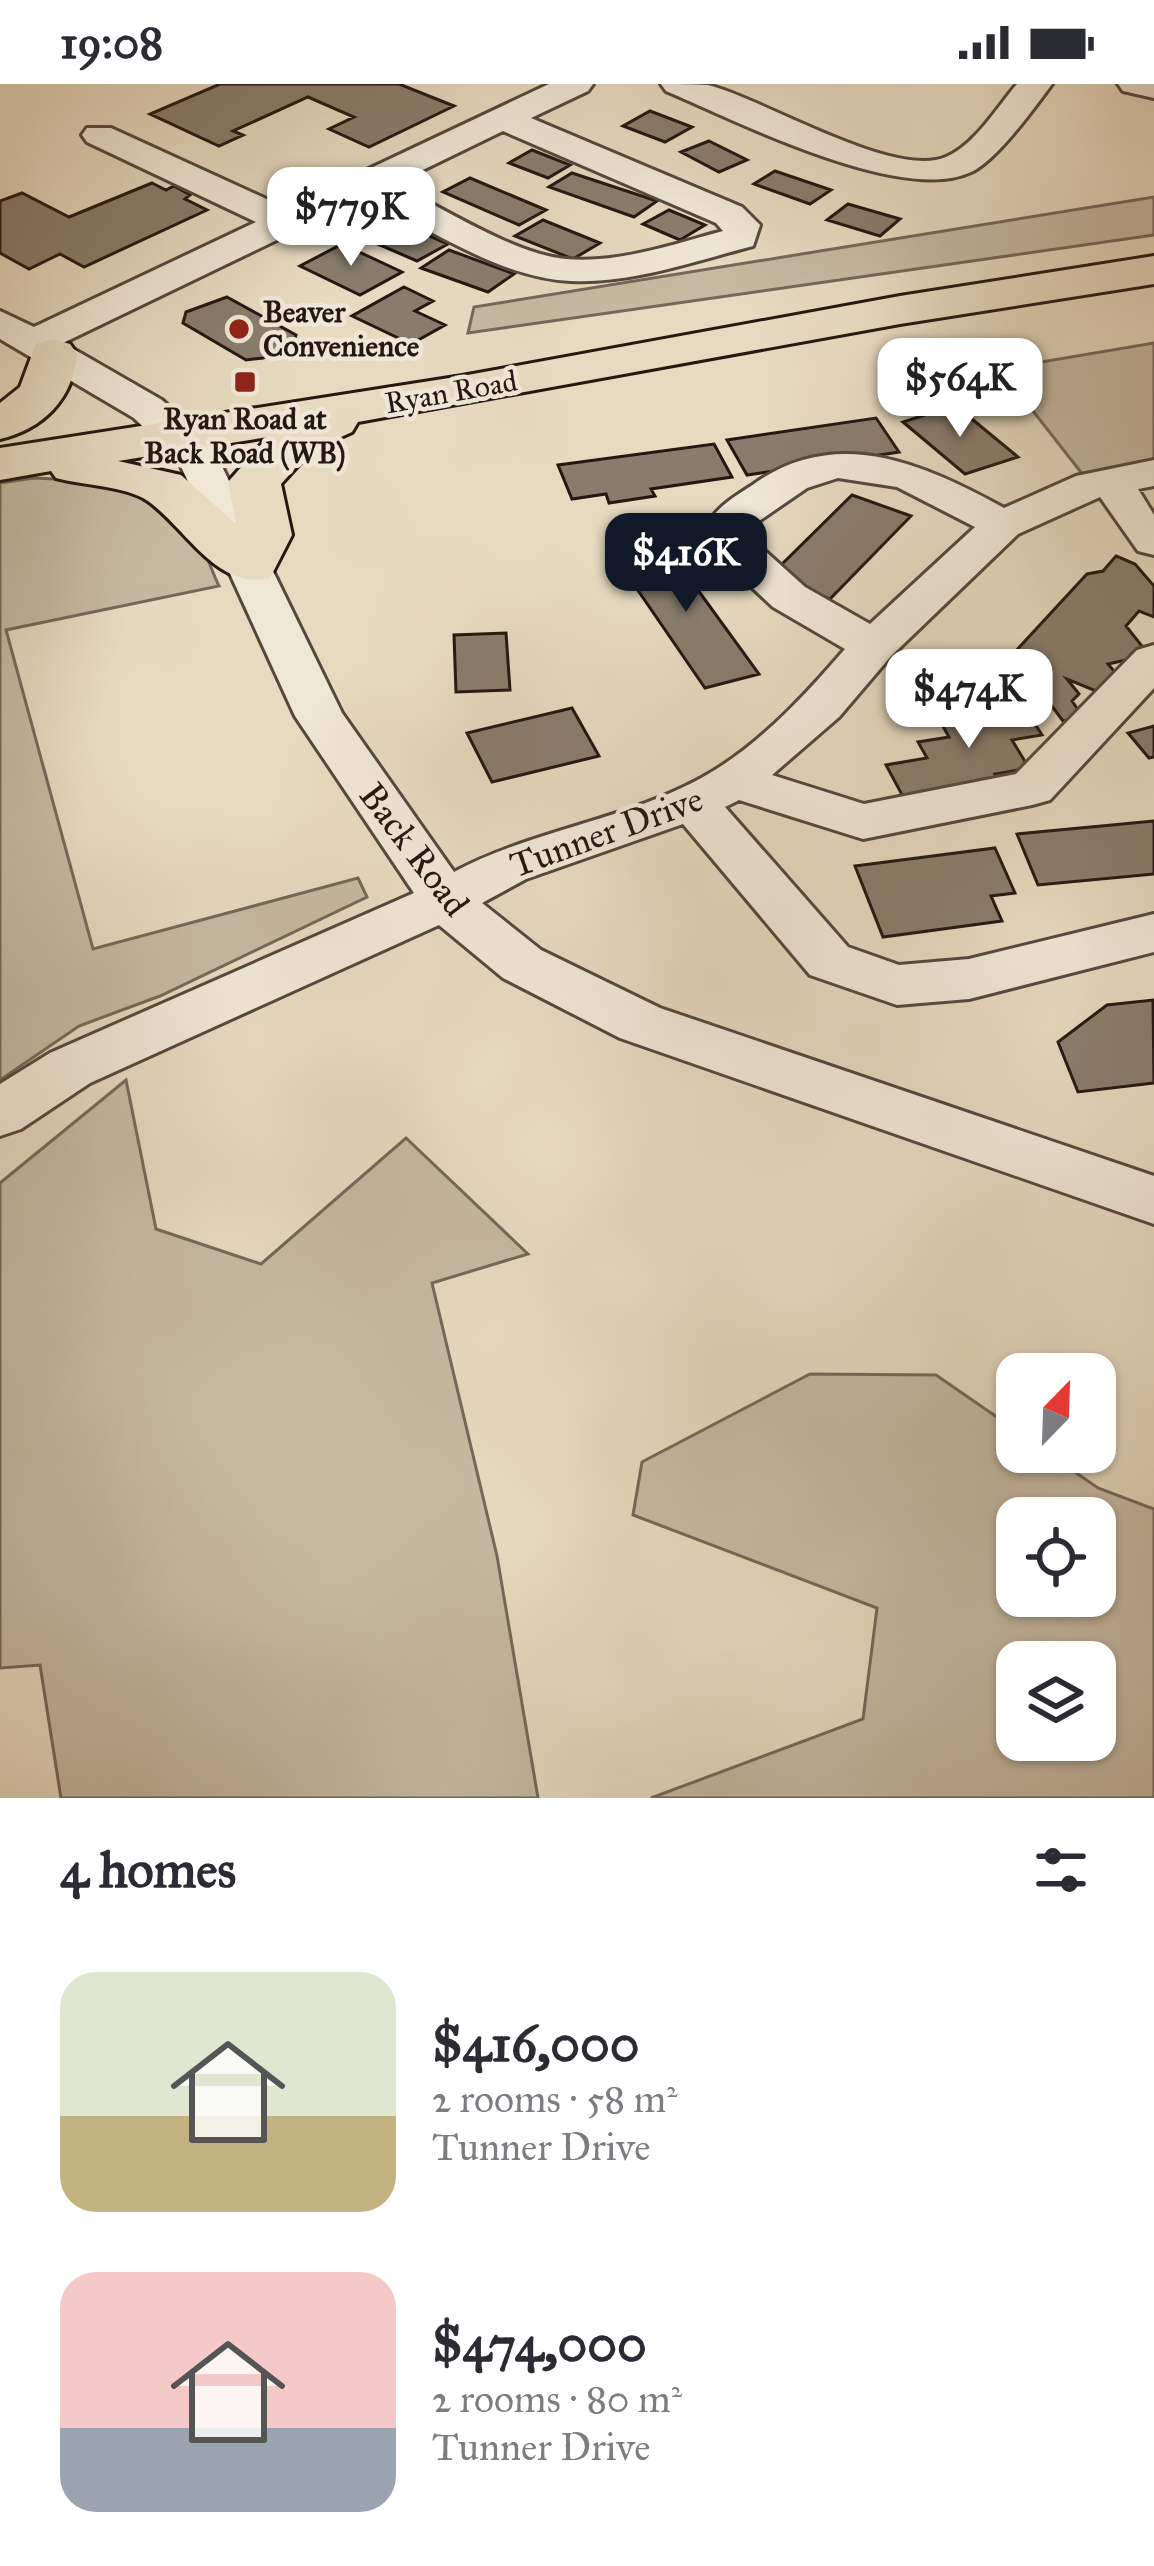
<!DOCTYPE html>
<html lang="en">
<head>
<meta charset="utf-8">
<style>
  body { margin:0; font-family:"IM FELL Great Primer",serif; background:#f2f2f3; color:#2b2b33; height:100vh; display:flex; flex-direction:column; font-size:45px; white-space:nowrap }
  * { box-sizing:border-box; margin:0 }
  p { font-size:39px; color:#7c7c81 }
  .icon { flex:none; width:66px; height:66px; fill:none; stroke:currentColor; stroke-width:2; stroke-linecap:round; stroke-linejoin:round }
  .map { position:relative; height:1714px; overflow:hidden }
  .side { display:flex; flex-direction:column; background:#fff; flex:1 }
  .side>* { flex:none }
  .needle { width:78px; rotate:23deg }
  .tools { position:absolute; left:996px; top:1269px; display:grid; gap:24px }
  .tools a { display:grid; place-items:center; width:120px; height:120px; border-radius:24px; background:#fff; box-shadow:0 3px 9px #0004; font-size:60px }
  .price { position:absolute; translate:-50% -102px; padding:0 27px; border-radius:24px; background:#fff; color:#222; font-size:39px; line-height:78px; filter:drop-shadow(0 3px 6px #0008) }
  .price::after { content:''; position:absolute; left:50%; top:72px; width:36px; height:27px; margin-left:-18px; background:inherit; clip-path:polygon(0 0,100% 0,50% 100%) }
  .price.active { background:#111827; color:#fff }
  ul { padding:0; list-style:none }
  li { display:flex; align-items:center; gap:36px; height:300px; padding:0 60px }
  li span { display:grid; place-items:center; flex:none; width:336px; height:240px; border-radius:36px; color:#555 }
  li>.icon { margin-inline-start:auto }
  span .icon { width:144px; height:144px; fill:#fffc; stroke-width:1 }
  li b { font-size:51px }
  h2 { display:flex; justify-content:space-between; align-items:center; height:144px; padding:0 60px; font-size:51px }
  .status { display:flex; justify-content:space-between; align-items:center; height:84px; padding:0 60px; background:#fff; direction:ltr }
  .status svg { height:33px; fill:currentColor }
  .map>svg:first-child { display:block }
</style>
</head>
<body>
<div class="status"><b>19:08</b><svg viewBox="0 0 49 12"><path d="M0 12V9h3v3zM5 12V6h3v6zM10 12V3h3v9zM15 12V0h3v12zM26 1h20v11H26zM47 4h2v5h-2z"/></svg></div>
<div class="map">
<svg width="1154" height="1714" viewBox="0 0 1154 1714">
  <rect width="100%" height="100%" fill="#e6dac0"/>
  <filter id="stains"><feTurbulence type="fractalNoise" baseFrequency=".00167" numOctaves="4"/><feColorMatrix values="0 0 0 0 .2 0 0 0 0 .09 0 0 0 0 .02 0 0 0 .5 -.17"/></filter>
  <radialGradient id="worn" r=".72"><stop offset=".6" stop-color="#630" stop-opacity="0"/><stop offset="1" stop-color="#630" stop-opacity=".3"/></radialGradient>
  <path fill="#c5b9a2" stroke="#74685a" stroke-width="3" fill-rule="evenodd" d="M1154,113V151L468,249L474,223Z
    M1154,259V389L1091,401L1000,285Z
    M34,394C75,395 162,409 189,441C203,457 210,484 219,502L6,546L93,865L358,794L367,813L160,912L79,942L0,996V399Z
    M126,996L156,1145L261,1180L406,1054L528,1170L432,1199L497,1472L538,1714H61L40,1581L0,1584V1099Z
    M810,1290L936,1291L1017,1347V1368H1046L1098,1404L1154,1425V1714H651L863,1635L877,1524L633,1431L642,1378ZM1017,1434H1095V1512H1017ZM1017,1578H1095V1656H1017Z"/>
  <path fill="#887d6c" stroke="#231812" stroke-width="3" d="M220,0H399L454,22L369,63L329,45L354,33L308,13L233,47L243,51L219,62L150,30Z
    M650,27L692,43L665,58L623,42Z
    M709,57L747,76L719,88L681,68Z
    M532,66L570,81L548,94L509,79Z
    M775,87L831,106L810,120L754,100Z
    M572,89L657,117L634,133L549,103Z
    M470,94L546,126L519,141L443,108Z
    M152,99L166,106L174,102L190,111L185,115L207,126L84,183L60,170L29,185L0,169V117L22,109L69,133Z
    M848,120L900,135L880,152L827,136Z
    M669,126L705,141L680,156L643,140Z
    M388,134L448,160L417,177L357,151Z
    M543,136L600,159L573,175L515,152Z
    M342,160L402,188L360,211L300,182Z
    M449,166L514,190L488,208L421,184Z
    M404,203L433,217L415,227L445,241L411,260L352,232Z
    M227,213L296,251L294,258L263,274L246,276L183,239L186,228Z
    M955,321L1018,373L965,390L903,338Z
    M876,334L899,368L747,391L727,356Z
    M714,360L732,393L651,405L655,412L609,419L606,410L572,415L558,381Z
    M852,411L911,432L830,515L770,492Z
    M663,458L759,590L705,604L613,470Z
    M1116,472L1135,480L1154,502V533L1139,527L1126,542L1149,571L1108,580L1124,599L1101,609L1067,595L1079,610L1072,617L1083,633L1063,637L1013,570L1087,490L1103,487Z
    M506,549L510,606L456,608L454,551Z
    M1011,603L1042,651L1012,656L1029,684L995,690L1002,702L907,720L886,681L927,674L918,658L949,653L940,637L980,630L968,611Z
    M572,624L599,672L492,698L467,649Z
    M1154,642V673L1149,674L1128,649Z
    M1154,737V790L1038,801L1017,750Z
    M995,764L1015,809L991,812L1002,837L883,853L855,782Z
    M1153,916L1154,999L1078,1008L1058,958L1107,921Z"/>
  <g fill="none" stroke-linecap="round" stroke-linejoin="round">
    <g stroke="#54483e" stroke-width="6">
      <path id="minor" d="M549,0H593L588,7L531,34L742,123L760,141L753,162C695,177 631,200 571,197C500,194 428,144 366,113L63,259L162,316L213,364L342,629L454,788C536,744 636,735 715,686C764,656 808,608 845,565L773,523L728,481L711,435C721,420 739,410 754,400C837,341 924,380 1004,424L1076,392L1154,376V402L1138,405L1154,431V471L1138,467L1100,413L1018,450L891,572L839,633L772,691L864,720L1016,690L1137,566L1154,561V604L1050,716L1032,721L863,755L739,716L725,723L848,863L899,881L969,875L1154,830V868L969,915L897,921L810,891L683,740L526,795L482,819L541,866L660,924L1154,1092V1140L620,954L503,894L439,841L90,999L21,1045L0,1052V1000L50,969L414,809L295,632L179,378L134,334L0,255V227L34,243L256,138L87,58L82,51L87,44H111L286,124ZM503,47L716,139L723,147C674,160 617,180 566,175C513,170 442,123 394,100ZM838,394L897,403L975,443L870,540L805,503L765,467L756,439L807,404Z
        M661,0C676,0 694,0 708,1C762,14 894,96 946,73C974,62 998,22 1017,0H1052C1035,23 996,77 971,88C901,121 735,36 666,7Z
        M1118,0H1154V14L1123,7Z"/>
    </g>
    <g stroke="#231812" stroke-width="6">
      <path id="major" d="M1154,172V200L900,240L358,338L352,348L312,366L281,400L292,451L270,494C217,507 187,445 148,417C126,402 82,401 56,394L51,387L0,396V364L462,292L900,212ZM268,353L228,398L236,440L181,391L118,377Z
        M53,255L70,260L77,270C73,315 43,345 0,355V319L20,303L36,260Z"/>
    </g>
    <use href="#minor" fill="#efe7d6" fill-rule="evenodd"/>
    <use href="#major" fill="#e6dac0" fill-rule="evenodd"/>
  </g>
  <g fill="#8f2418" stroke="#efe7d6" stroke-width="4.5">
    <circle cx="239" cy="245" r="12"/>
    <rect x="233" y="286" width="24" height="24" rx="6"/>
  </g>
  <g text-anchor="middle" stroke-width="9" stroke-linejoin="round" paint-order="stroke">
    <g font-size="30" font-weight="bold" fill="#231812" stroke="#efe7d6" text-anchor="start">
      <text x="263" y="238">Beaver<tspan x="263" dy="34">Convenience</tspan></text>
      <text x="245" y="345" text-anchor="middle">Ryan Road at<tspan x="245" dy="34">Back Road (WB)</tspan></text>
    </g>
    <g font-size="30" fill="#231812" stroke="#efe7d6">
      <text transform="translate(451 308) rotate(-10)" y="10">Ryan Road</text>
    </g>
    <g font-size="36" fill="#231812" stroke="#efe7d6">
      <text transform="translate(606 747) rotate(-20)" y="13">Tunner Drive</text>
      <text transform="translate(415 765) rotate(53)" y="13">Back Road</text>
    </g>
  </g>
  <rect width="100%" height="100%" filter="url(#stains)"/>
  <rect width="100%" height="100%" fill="url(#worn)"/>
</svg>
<div class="tools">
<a><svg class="needle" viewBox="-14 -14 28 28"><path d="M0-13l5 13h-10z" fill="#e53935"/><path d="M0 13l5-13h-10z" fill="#7c7c81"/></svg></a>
<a><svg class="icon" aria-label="locate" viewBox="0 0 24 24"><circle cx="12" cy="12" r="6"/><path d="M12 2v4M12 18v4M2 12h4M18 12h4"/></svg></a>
<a><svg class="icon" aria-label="layers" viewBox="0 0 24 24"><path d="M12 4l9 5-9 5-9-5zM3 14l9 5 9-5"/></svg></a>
</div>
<b class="price" style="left:351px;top:185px">$779K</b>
<b class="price" style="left:960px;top:356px">$564K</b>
<b class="price active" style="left:686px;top:531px">$416K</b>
<b class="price" style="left:969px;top:667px">$474K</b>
</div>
<section class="side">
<h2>4 homes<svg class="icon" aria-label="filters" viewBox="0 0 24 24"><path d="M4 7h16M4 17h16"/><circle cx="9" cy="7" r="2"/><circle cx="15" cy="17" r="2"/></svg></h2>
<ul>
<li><span style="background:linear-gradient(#dfe7d0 60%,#c2b280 0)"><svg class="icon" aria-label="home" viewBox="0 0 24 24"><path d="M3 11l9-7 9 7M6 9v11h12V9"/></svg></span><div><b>$416,000</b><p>2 rooms · 58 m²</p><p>Tunner Drive</p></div></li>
<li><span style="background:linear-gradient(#f6c9c9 65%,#9aa5b1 0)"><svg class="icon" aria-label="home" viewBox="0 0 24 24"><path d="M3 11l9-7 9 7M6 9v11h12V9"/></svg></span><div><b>$474,000</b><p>2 rooms · 80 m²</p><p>Tunner Drive</p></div></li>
</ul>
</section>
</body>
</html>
